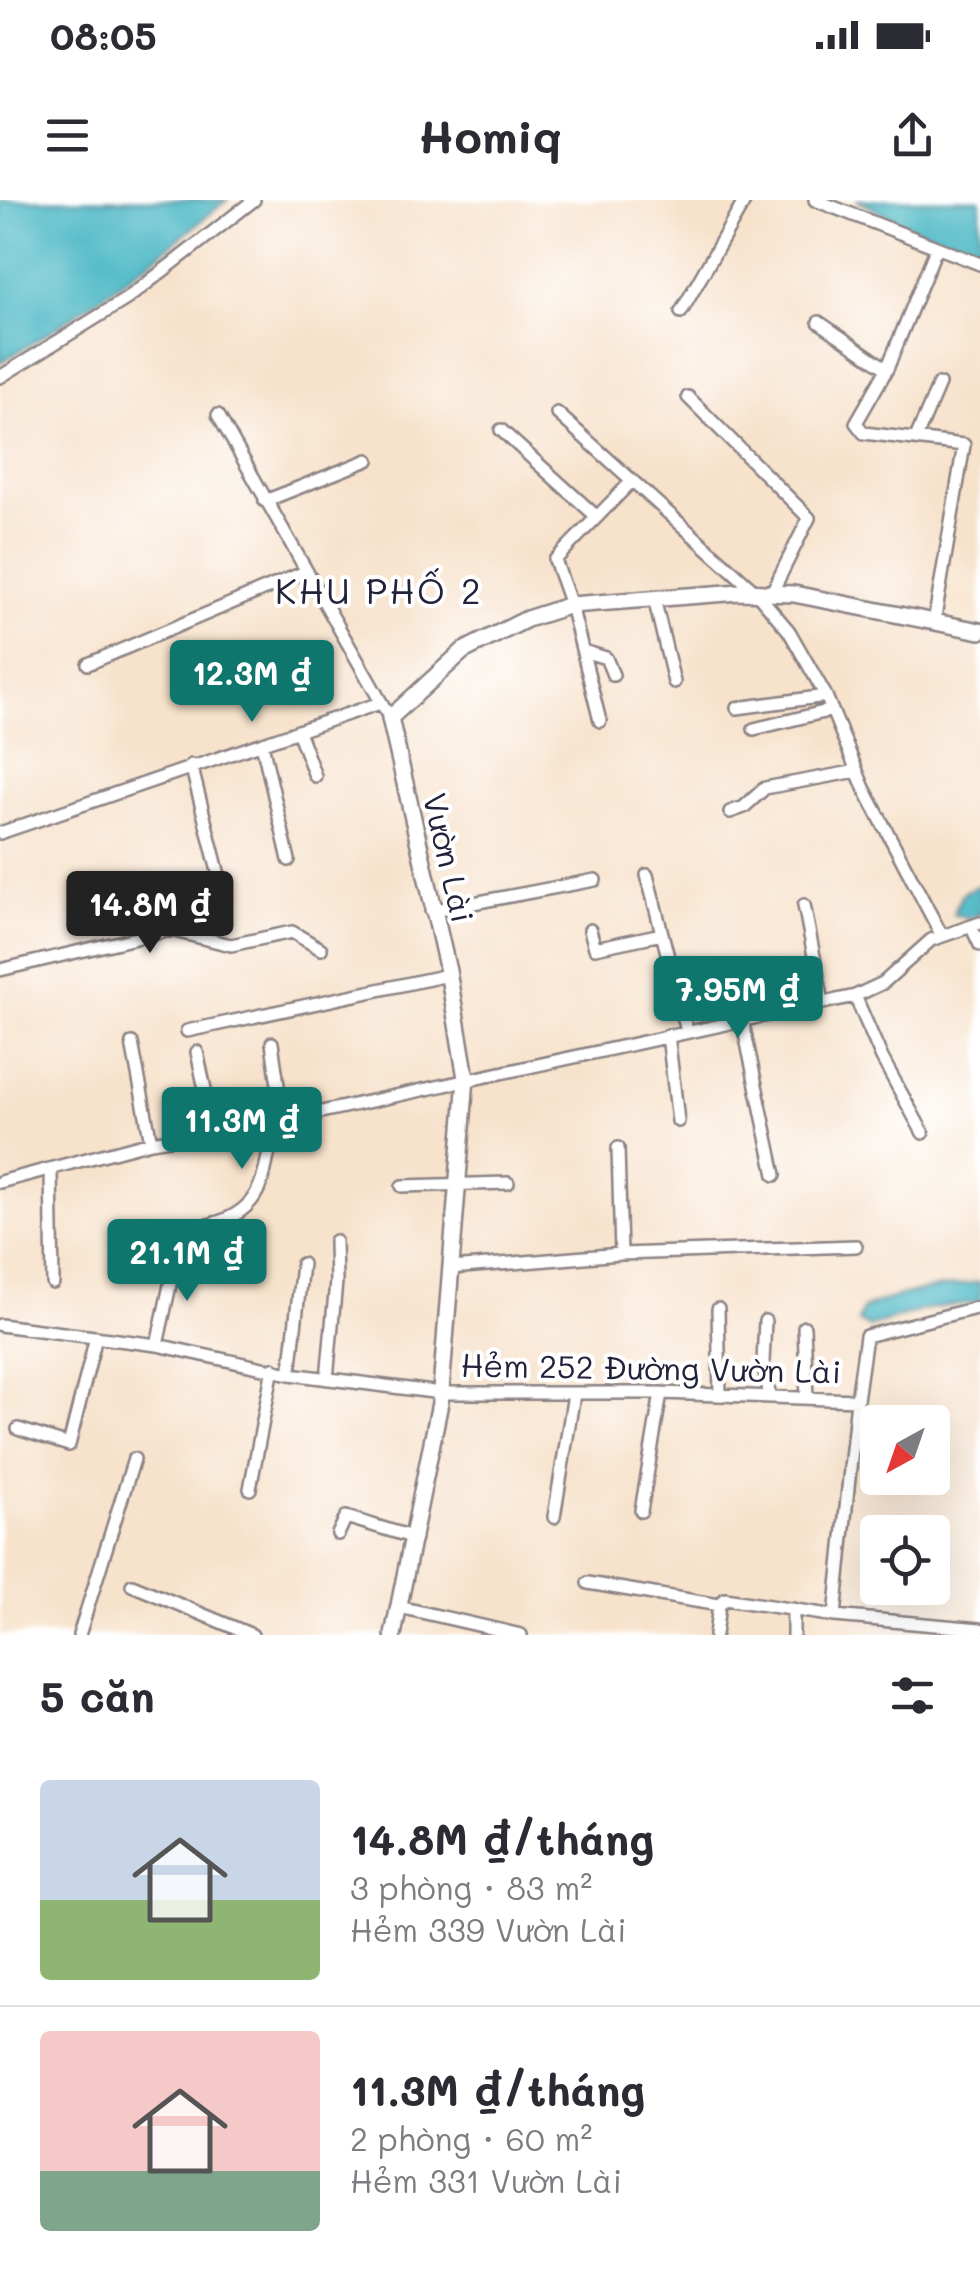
<!DOCTYPE html>
<html lang="vi">
<head>
<meta charset="utf-8">
<style>
  body { margin:0; font-family:Mali,sans-serif; background:#f2f2f3; color:#2b2b33; height:100vh; display:flex; flex-direction:column; font-size:38px; white-space:nowrap }
  * { box-sizing:border-box; margin:0 }
  p { font-size:32px; color:#7c7c81 }
  .icon { flex:none; width:55px; height:55px; fill:none; stroke:currentColor; stroke-width:2; stroke-linecap:round; stroke-linejoin:round }
  .map { position:relative; height:1435px; overflow:hidden }
  .drawer { display:flex; flex-direction:column; background:#fff; flex:1 }
  .drawer>* { flex:none }
  .needle { width:65px; rotate:220deg }
  .tools { position:absolute; left:860px; top:1205px; display:grid; gap:20px }
  .tools a { display:grid; place-items:center; width:90px; height:90px; border-radius:10px; background:#fff; box-shadow:0 10px 40px #0002; font-size:50px }
  .price { position:absolute; translate:-50% -85px; padding:0 22px; border-radius:10px; background:#0f766e; color:#fff; font-size:32px; line-height:65px; filter:drop-shadow(0 2px 5px #0008) }
  .price::after { content:''; position:absolute; left:50%; top:60px; width:30px; height:22px; margin-left:-15px; background:inherit; clip-path:polygon(0 0,100% 0,50% 100%) }
  .price.current { background:#222; color:#fff }
  ul { padding:0; list-style:none }
  li { display:flex; align-items:center; gap:30px; height:250px; padding:0 40px }
  li+li { border-top:2px solid #e1e1e2 }
  li span { display:grid; place-items:center; flex:none; width:280px; height:200px; border-radius:10px; color:#555 }
  li>.icon { margin-inline-start:auto }
  span .icon { width:120px; height:120px; fill:#fffc; stroke-width:1 }
  li b { font-size:42px }
  h2 { display:flex; justify-content:space-between; align-items:center; height:120px; padding:0 40px; font-size:42px }
  .status { display:flex; justify-content:space-between; align-items:center; height:70px; padding:0 50px; background:#fff; direction:ltr }
  .status svg { height:28px; fill:currentColor }
  header { display:flex; justify-content:space-between; align-items:center; height:130px; padding:0 40px; background:#fff; font-size:45px; font-weight:700 }
  .map>svg:first-child { display:block }
</style>
</head>
<body>
<div class="status"><b>08:05</b><svg viewBox="0 0 49 12"><path d="M0 12V9h3v3zM5 12V6h3v6zM10 12V3h3v9zM15 12V0h3v12zM26 1h20v11H26zM47 4h2v5h-2z"/></svg></div>
<header><svg class="icon" aria-label="menu" viewBox="0 0 24 24"><path d="M4 6h16M4 12h16M4 18h16"/></svg>Homiq<svg class="icon" aria-label="share" viewBox="0 0 24 24"><path d="M12 15V3M7 8l5-5 5 5M5 13v7h14v-7"/></svg></header>
<div class="map">
<svg width="980" height="1435" viewBox="0 0 980 1435">
  <rect width="100%" height="100%" fill="#fff"/>
  <filter id="ink" filterUnits="userSpaceOnUse"><feTurbulence type="fractalNoise" baseFrequency=".01" numOctaves="2"/><feDisplacementMap in="SourceGraphic" scale="20" xChannelSelector="R" yChannelSelector="G"/><feConvolveMatrix kernelMatrix="1 2 1 2 8 2 1 2 1" color-interpolation-filters="sRGB"/></filter>
  <filter id="wash" filterUnits="userSpaceOnUse"><feTurbulence type="fractalNoise" baseFrequency=".0048" numOctaves="4" result="noise"/><feDisplacementMap in="SourceGraphic" scale="40" xChannelSelector="R" yChannelSelector="G"/><feGaussianBlur stdDeviation="2.25" result="paint"/><feColorMatrix in="noise" values="0 0 0 0 0 0 0 0 0 0 0 0 0 0 0 0 0 1.4 0 .05"/><feComposite in="paint" operator="in"/></filter>
  <g filter="url(#wash)">
    <rect width="100%" height="100%" fill="#f7e2cb"/>
    <path fill="#4bb8c5" stroke="#366d80" stroke-width="2.5" d="M0,0H227C155,60 80,115 0,163Z
      M856,0H980V50L908,26Z
      M980,685V714L968,719L953,714L963,693Z
      M980,1082V1102L926,1109L869,1127L858,1122L863,1109C901,1092 940,1087 980,1082Z"/>
  </g>
  <g filter="url(#ink)">
    <g fill="none" stroke-linecap="round" stroke-linejoin="round">
      <g stroke="#8c8283" stroke-width="16">
        <path id="minor" d="M815,0L980,64
          M681,112L745,0
          M819,122L887,169
          M0,177L128,98L254,0
          M688,197L809,318L771,394
          M557,213L756,392L789,431L826,496L864,588L942,736
          M218,215L385,509
          M501,230L597,317
          M916,238L939,184
          M265,301L368,260
          M654,398L674,482
          M934,423L964,245L864,233L856,223L887,169L936,49
          M583,451L606,458L613,475
          M88,464L305,372
          M737,508L826,496
          M600,521L571,405L555,360L630,283
          M754,529L832,510
          M298,531L315,576
          M262,544L289,660
          M191,565L223,691
          M730,612L744,607L765,588L857,571
          M0,633L380,503
          M647,675L687,831
          M804,705L823,802
          M431,711L595,680
          M971,726L980,745
          M590,730L595,748L662,734
          M0,770L170,730L231,745L292,732L321,749
          M855,796L882,858L923,933
          M742,819L775,975
          M187,831L448,775
          M668,835L678,921
          M132,843L151,942
          M272,843L283,920
          M197,852L214,931
          M618,948L621,1054
          M51,971L53,1083
          M0,982L151,942L275,922L855,796L883,783L931,740L980,723
          M402,986L508,983
          M207,1025C267,1012 263,973 275,922
          M451,1068L621,1054L856,1046
          M718,1109L720,1195
          M765,1121L763,1162L770,1197
          M0,1125L157,1145L290,1174L441,1193H661L857,1200L835,1416L980,1429
          M804,1127L807,1198
          M157,1145L177,1053
          M290,1174L302,1064
          M327,1179L336,1082L335,1041
          M857,1200L866,1136L980,1107
          M18,1229L69,1245L96,1137
          M250,1289L273,1168
          M641,1311L661,1193
          M554,1317L574,1194
          M338,1334L346,1317L415,1338
          M588,1383L719,1405
          M132,1385L252,1435
          M399,1407L521,1435
          M793,1409V1435
          M79,1435L134,1259
          M715,1435L719,1405L725,1399L835,1416"/>
      </g>
      <g stroke="#8c8283" stroke-width="20">
        <path id="major" d="M393,1435L440,1203L466,878L448,771L390,518L463,451L527,419L571,405L740,392L794,394L980,431"/>
      </g>
      <use href="#minor" stroke="#fff" stroke-width="11"/>
      <use href="#major" stroke="#fff" stroke-width="15"/>
    </g>
  </g>
  <g text-anchor="middle" stroke-width="8" stroke-linejoin="round" paint-order="stroke">
    <g font-size="32" fill="#22223b" stroke="#fff">
      <text transform="translate(448 658) rotate(77)" y="11">Vườn Lài</text>
      <text transform="translate(651 1169) rotate(1)" y="11">Hẻm 252 Đường Vườn Lài</text>
    </g>
    <g font-size="35" letter-spacing="2.5" fill="#22223b" stroke="#fff">
      <text x="379" y="404">KHU PHỐ 2</text>
    </g>
  </g>
</svg>
<div class="tools">
<a><svg class="needle" viewBox="-14 -14 28 28"><path d="M0-13l5 13h-10z" fill="#e53935"/><path d="M0 13l5-13h-10z" fill="#7c7c81"/></svg></a>
<a><svg class="icon" aria-label="locate" viewBox="0 0 24 24"><circle cx="12" cy="12" r="6"/><path d="M12 2v4M12 18v4M2 12h4M18 12h4"/></svg></a>
</div>
<b class="price" style="left:252px;top:525px">12.3M ₫</b>
<b class="price current" style="left:150px;top:756px">14.8M ₫</b>
<b class="price" style="left:738px;top:841px">7.95M ₫</b>
<b class="price" style="left:242px;top:972px">11.3M ₫</b>
<b class="price" style="left:187px;top:1104px">21.1M ₫</b>
</div>
<section class="drawer">
<h2>5 căn<svg class="icon" aria-label="filters" viewBox="0 0 24 24"><path d="M4 7h16M4 17h16"/><circle cx="9" cy="7" r="2"/><circle cx="15" cy="17" r="2"/></svg></h2>
<ul>
<li><span style="background:linear-gradient(#c9d6e8 60%,#8fb573 0)"><svg class="icon" aria-label="home" viewBox="0 0 24 24"><path d="M3 11l9-7 9 7M6 9v11h12V9"/></svg></span><div><b>14.8M ₫/tháng</b><p>3 phòng · 83 m²</p><p>Hẻm 339 Vườn Lài</p></div></li>
<li><span style="background:linear-gradient(#f6c9c9 70%,#7fa58c 0)"><svg class="icon" aria-label="home" viewBox="0 0 24 24"><path d="M3 11l9-7 9 7M6 9v11h12V9"/></svg></span><div><b>11.3M ₫/tháng</b><p>2 phòng · 60 m²</p><p>Hẻm 331 Vườn Lài</p></div></li>
</ul>
</section>
</body>
</html>
